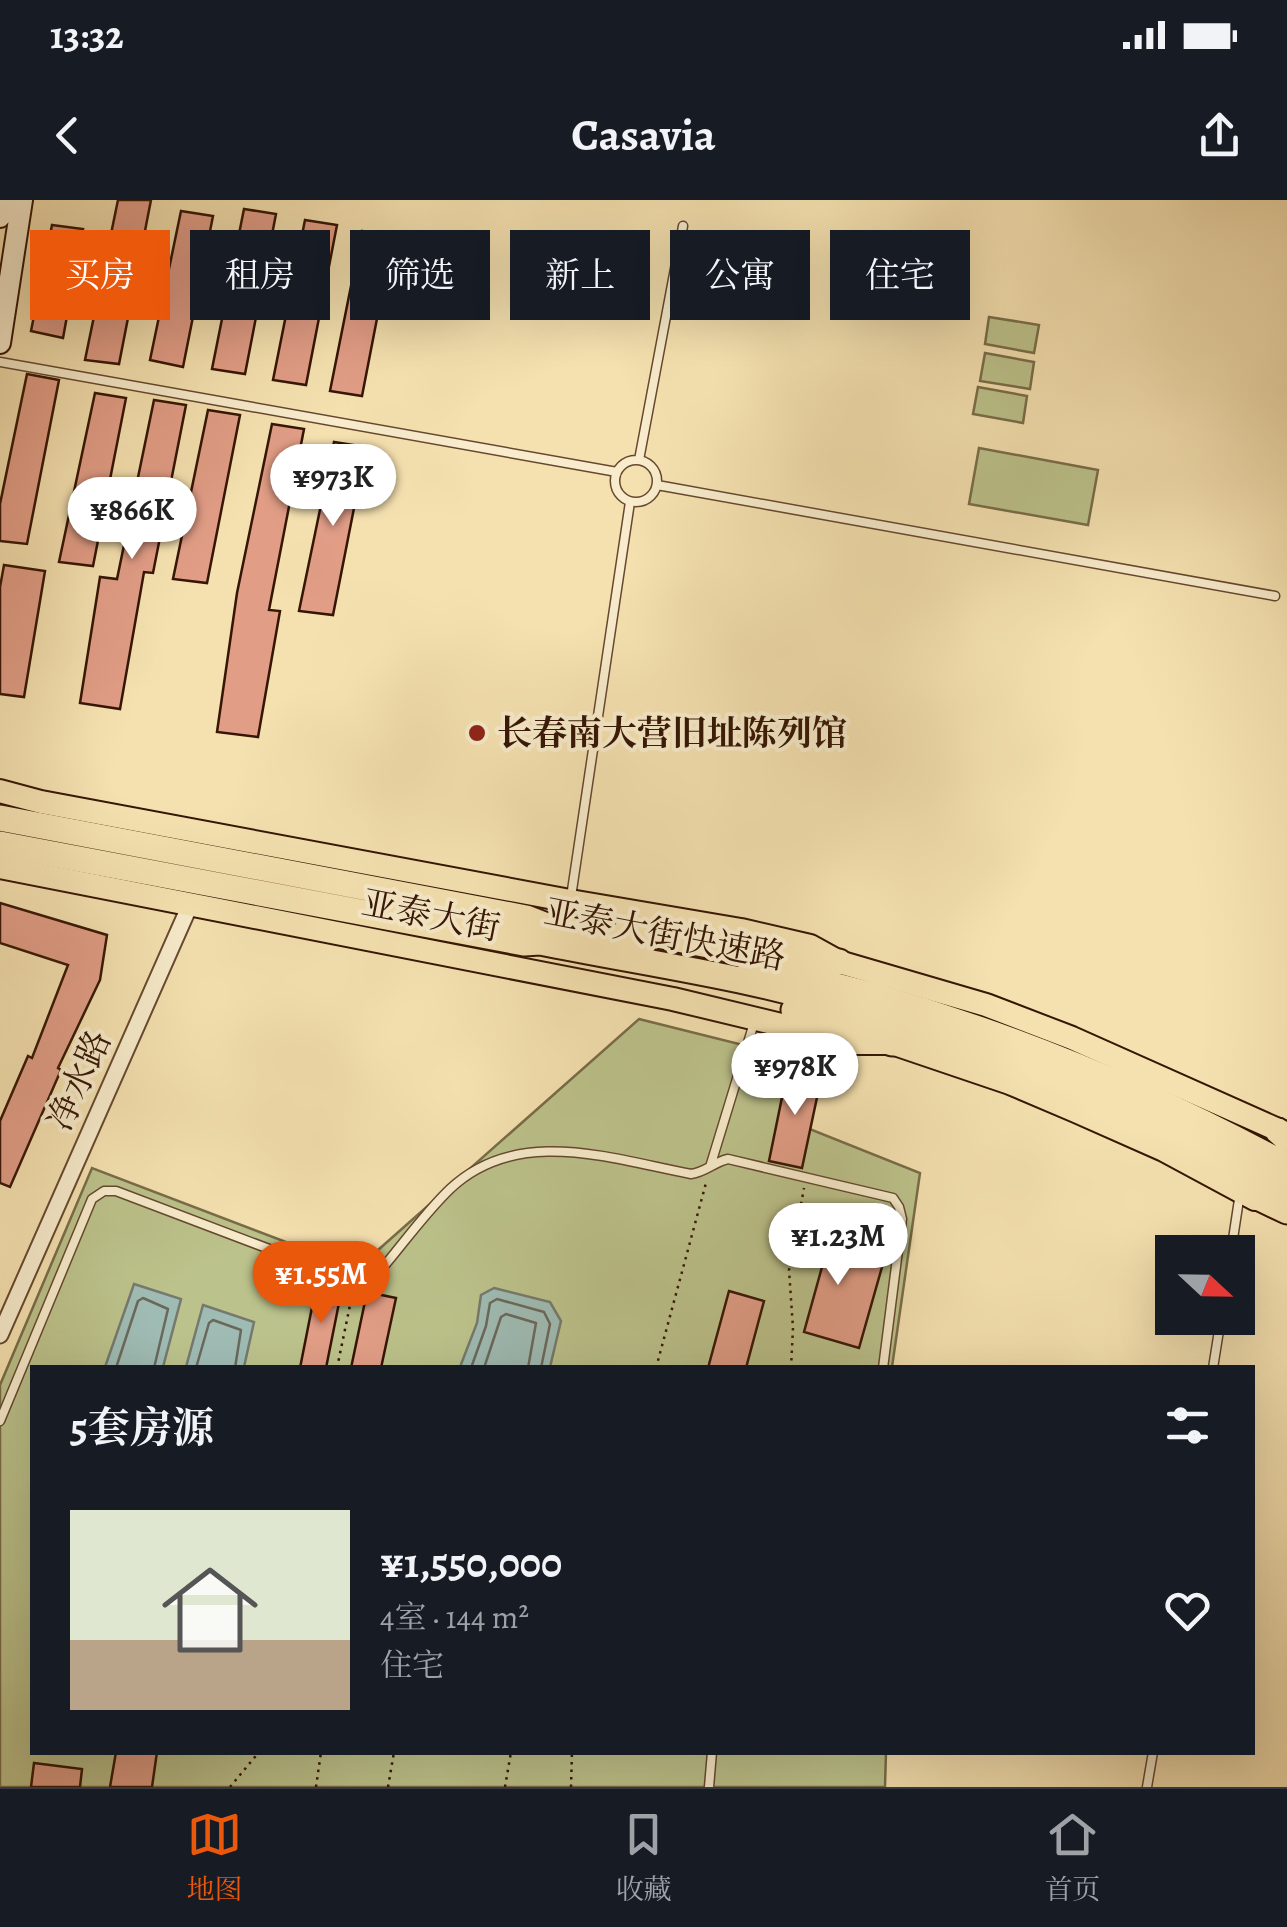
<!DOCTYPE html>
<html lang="zh">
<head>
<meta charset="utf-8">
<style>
  body { margin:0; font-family:Alegreya,"Noto Serif SC",serif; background:#242831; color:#f1f3f6; height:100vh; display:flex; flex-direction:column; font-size:38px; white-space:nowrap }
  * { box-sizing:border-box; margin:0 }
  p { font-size:32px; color:#9ea1a6 }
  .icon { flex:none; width:55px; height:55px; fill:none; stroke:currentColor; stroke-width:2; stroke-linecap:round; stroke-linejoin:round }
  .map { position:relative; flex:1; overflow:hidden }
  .panel { position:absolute; left:30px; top:1165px; width:1225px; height:390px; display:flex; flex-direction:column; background:#171b24; border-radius:0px; box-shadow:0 10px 40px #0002 }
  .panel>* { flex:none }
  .banner { position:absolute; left:30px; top:30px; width:1228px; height:90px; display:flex; gap:20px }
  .needle { width:65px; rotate:112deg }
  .fabs { position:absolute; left:1155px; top:1035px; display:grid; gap:20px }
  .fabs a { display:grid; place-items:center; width:100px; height:100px; border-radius:0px; background:#171b24; box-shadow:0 10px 40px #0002; font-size:50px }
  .price { position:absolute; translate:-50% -85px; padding:0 22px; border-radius:35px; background:#fff; color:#222; font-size:32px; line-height:65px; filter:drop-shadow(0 2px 5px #0008) }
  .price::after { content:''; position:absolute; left:50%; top:60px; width:30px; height:22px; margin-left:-15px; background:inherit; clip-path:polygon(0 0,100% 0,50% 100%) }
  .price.on { background:#ea580c; color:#fff }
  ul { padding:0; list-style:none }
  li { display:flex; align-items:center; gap:30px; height:250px; padding:0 40px }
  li+li { border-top:2px solid #363941 }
  li span { display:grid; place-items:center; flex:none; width:280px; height:200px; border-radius:0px; color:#555 }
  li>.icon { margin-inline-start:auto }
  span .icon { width:120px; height:120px; fill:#fffc; stroke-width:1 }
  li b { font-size:42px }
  h2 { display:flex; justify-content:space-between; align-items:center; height:120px; padding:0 40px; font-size:42px }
  .chip { padding:0 35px; border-radius:0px; background:#171b24; box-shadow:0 10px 40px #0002; font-size:35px; line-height:90px }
  .chip.on { background:#ea580c; color:#fff }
  .status { display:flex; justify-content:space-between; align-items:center; height:70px; padding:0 50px; background:#171b24; direction:ltr }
  .status svg { height:28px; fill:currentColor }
  header { display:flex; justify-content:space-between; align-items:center; height:130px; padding:0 40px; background:#171b24; font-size:45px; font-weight:700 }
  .dock { display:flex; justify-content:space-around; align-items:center; height:140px; border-top:2px solid #363941; background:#171b24; font-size:28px; color:#9ea1a6 }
  .dock a { display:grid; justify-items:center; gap:5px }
  .dock .on { color:#ea580c }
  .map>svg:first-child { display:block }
</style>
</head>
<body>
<div class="status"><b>13:32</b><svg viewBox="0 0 49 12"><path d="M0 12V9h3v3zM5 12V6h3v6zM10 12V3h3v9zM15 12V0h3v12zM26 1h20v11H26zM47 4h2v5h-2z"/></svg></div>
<header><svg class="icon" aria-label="back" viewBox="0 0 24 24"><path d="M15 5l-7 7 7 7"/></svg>Casavia<svg class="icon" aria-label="share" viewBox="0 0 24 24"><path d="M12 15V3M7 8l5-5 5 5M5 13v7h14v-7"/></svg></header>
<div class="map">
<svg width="1287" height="1587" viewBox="0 0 1287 1587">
  <rect width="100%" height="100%" fill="#f5e1b0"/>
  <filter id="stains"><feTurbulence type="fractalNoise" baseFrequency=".002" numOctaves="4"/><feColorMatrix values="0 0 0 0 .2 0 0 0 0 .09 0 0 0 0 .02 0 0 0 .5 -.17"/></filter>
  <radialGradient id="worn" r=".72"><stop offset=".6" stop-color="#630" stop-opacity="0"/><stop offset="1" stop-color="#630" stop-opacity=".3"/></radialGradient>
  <path fill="#bcc28b" stroke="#786c48" stroke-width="2.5" d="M989,117L1039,125L1034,153L985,144Z
    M985,153L1034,162L1030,189L980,181Z
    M978,187L1027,196L1023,223L973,214Z
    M979,248L1098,270L1088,325L969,304Z
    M639,819L767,851L824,855L807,928L920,973L892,1167L32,1168V1552H886L885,1587H0V1185L92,968L341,1063L369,1058Z"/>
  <path fill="#9fbcb4" stroke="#75796e" stroke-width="2.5" d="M134,1084L181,1099L163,1167H105Z
    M494,1088L550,1102L561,1121L550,1167H460L477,1123L481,1095Z
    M203,1105L254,1122L244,1167H186Z"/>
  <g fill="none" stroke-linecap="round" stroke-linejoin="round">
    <path stroke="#6a685c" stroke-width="2.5" d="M116,1168L138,1101L143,1098L168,1109L154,1168
      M196,1168L209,1123L213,1120L241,1130L235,1168
      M471,1168L486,1126L490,1103L497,1099L544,1112L550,1124L541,1168
      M484,1168L501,1117L506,1114L536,1123L528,1168"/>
  </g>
  <path fill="#e19d86" stroke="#351504" stroke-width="2.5" d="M118,0H151L119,164L85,160Z
    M244,9L276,14L245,174L212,169Z
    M181,11L213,16L183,167L150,160Z
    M305,20L337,25L306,185L273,180Z
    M52,25L83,29L63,138L31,131Z
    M362,31L393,36L362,196L330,191Z
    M27,174L59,180L27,344L0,341V304Z
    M95,193L126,198L93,366L59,362Z
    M154,200L186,205L153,373L144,372L120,509L80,503L100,377L117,379Z
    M208,210L240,215L207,383L173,379Z
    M272,224L304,229L269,410L280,411L258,537L217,532L237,393Z
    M334,242L366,247L333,415L299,411Z
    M4,365L45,371L24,497L0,494V387Z
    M0,703L107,735L100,780L58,868L61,870L10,987L0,983V921L28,856L32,858L68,765L0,743Z
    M788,868L822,874L802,968L769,961Z
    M812,1016L836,1023L828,1051L882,1067L859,1148L804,1132L822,1067L800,1060Z
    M317,1082L342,1088L326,1168H300Z
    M729,1091L764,1101L746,1168H708Z
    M367,1092L396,1098L381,1168H351Z
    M116,1552H157L152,1587H110Z
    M34,1563L82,1569L80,1587H31Z"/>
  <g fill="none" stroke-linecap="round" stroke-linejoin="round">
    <g stroke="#65482f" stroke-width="11">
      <path id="service" d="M0,162L617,272
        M615 281a21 21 0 1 1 42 0a21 21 0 1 1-42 0Z
        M639,260L683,26
        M657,285L1275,396
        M571,697L630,302
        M710,967L754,823
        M1231,1052L1240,993
        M1213,1168L1221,1118
        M0,1221L92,999L104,991H116L322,1069C346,1073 364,1079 385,1065C406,1040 426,1012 450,989C518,925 611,959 691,974C706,972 714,962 728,959L893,998L899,1007L902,1019L883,1168
        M709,1587L712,1552
        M1147,1587L1153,1552"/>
    </g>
    <g stroke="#65482f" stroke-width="19">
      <path id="minor" d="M0,1135L190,705"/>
    </g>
    <g stroke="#351504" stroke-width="24">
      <path id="secondary" d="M0,17L3,0
        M0,143L22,0"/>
    </g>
    <g stroke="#351504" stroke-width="26">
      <path id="primary" d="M0,591L41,602L570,701L741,730L810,746L839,762L986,805L1072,838L1287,934
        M0,667L673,799L856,843H892L1010,883L1076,911L1164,950L1255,999"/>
    </g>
    <g stroke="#351504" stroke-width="29">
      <path id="trunk" d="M0,618L526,718L544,725L643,744
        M0,644L524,743L540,742C610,756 680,767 749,782C939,824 1118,897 1287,991
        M627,729L774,758L839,762
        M751,766C941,805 1117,874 1287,966
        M794,810L892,843
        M1278,931L1287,939
        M1241,989L1287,1011"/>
    </g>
    <path stroke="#351504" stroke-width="2.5" stroke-dasharray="2.5 5" stroke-linecap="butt" d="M337,1168L354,1086
      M656,1168L706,983
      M791,1168L793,1128L789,1070L804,988
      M230,1587L259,1552
      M316,1587L321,1552
      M388,1587L394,1552
      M505,1587L511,1552
      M571,1587L572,1552"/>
    <use href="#service" stroke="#f8eccc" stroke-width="8"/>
    <use href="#minor" stroke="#f8eccc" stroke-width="15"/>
    <use href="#secondary" stroke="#f8eccc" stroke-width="20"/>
    <use href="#primary" stroke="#f5e1b0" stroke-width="22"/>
    <use href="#trunk" stroke="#f5e1b0" stroke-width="25"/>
  </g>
  <circle fill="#8f2418" stroke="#f8eccc" stroke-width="4" cx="477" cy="533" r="10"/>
  <g text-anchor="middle" stroke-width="8" stroke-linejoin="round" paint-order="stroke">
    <g font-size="35" font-weight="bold" fill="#351504" stroke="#f8eccc" text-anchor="start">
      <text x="497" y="545">长春南大营旧址陈列馆</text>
    </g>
    <g font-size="35" fill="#351504" stroke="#f8eccc">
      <text transform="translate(431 715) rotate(11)" y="12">亚泰大街</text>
      <text transform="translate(665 734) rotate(11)" y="12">亚泰大街快速路</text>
      <text transform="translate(79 880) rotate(-66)" y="12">净水路</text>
    </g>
  </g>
  <rect width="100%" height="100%" filter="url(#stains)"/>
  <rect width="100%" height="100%" fill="url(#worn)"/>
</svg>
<div class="fabs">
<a><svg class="needle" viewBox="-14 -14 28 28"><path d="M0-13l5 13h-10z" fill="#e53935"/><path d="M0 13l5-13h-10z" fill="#9ea1a6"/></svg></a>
</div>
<b class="price" style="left:333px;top:329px">¥973K</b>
<b class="price" style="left:132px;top:362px">¥866K</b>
<b class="price" style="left:795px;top:918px">¥978K</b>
<b class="price" style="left:838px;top:1088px">¥1.23M</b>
<b class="price on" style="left:321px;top:1126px">¥1.55M</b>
<div class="banner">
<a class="chip on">买房</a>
<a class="chip">租房</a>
<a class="chip">筛选</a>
<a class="chip">新上</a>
<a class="chip">公寓</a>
<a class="chip">住宅</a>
</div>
<section class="panel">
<h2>5套房源<svg class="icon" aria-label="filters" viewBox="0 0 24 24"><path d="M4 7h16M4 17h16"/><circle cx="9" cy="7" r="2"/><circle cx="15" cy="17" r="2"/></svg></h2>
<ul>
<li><span style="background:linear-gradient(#dfe7d0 65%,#b9a48a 0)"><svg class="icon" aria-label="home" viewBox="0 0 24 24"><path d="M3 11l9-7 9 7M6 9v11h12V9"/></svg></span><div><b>¥1,550,000</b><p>4室 · 144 m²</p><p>住宅</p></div><svg class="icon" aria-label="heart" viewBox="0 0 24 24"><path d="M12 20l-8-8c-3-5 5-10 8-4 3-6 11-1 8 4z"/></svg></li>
</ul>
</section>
</div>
<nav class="dock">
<a class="on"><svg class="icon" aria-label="map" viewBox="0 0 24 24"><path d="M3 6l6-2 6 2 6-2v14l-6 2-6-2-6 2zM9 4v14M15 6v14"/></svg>地图</a>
<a><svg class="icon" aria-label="saved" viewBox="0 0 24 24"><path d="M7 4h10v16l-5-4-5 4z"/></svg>收藏</a>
<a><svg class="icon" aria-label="home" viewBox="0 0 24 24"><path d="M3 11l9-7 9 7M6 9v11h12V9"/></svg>首页</a>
</nav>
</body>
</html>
